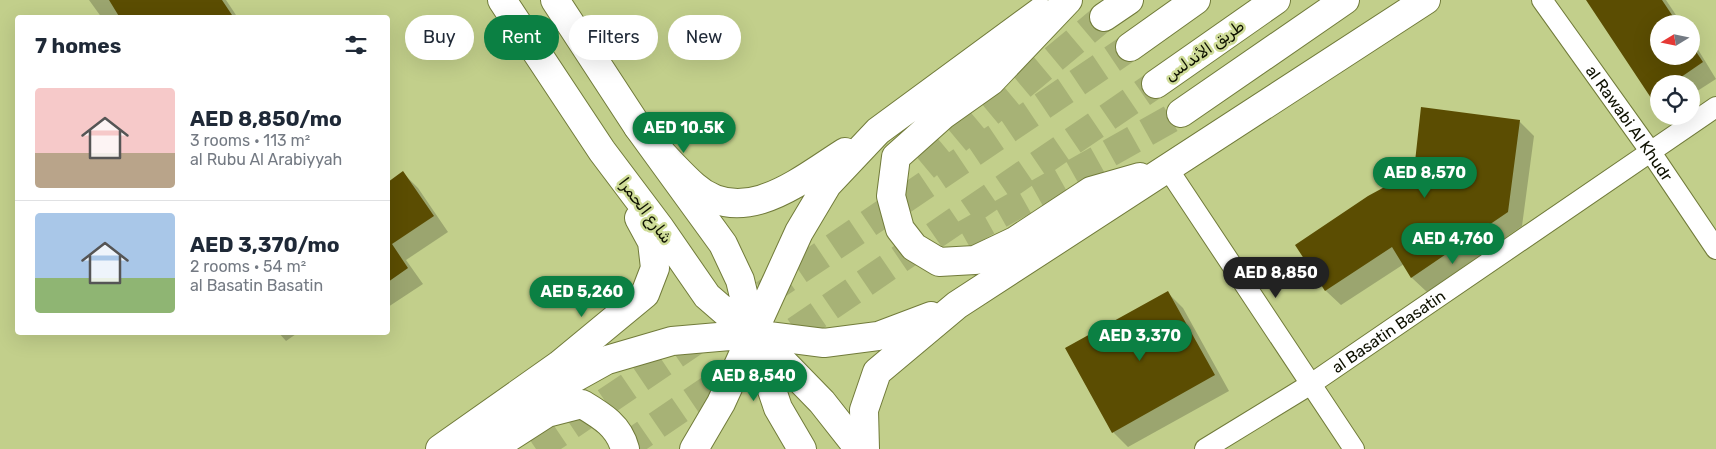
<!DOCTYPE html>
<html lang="en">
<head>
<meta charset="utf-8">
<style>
  body { margin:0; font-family:Rubik,"Noto Sans Arabic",sans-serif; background:#f6f6f7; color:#1f2937; height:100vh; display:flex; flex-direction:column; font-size:19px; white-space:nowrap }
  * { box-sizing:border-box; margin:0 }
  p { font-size:16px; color:#747a83 }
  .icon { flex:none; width:28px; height:28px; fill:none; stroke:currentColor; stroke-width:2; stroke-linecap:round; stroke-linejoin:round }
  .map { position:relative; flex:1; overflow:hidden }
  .panel { position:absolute; left:15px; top:15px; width:375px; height:320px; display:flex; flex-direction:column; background:#fff; border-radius:5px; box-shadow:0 5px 20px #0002 }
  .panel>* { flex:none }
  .top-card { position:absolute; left:405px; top:15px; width:475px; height:45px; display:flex; gap:10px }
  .needle { width:32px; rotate:260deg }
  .buttons { position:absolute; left:1650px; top:15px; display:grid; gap:10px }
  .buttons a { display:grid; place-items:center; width:50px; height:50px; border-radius:50%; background:#fff; box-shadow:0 5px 20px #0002; font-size:25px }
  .price { position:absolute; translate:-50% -42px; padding:0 11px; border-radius:18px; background:#0b8043; color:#fff; font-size:16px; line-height:32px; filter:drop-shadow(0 1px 2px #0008) }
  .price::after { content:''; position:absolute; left:50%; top:30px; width:15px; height:11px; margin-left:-8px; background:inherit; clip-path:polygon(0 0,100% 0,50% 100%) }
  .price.active { background:#222; color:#fff }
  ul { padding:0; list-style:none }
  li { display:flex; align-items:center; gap:15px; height:125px; padding:0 20px }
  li+li { border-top:1px solid #e0e1e3 }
  li span { display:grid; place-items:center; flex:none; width:140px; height:100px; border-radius:5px; color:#555 }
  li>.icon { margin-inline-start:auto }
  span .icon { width:60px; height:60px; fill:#fffc; stroke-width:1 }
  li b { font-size:21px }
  h2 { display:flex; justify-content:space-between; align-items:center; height:60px; padding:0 20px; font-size:21px }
  .chip { padding:0 18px; border-radius:22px; background:#fff; box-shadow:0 5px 20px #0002; font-size:18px; line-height:45px }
  .chip.active { background:#0b8043; color:#fff }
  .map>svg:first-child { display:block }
</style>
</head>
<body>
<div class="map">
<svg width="1716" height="449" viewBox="0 0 1716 449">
  <rect width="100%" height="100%" fill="#c2cf8b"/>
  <path fill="#0003" d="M89,0H226L238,18H102Z
    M1596,0H1666L1682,24H1659V56H1691V38L1716,79L1691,95V84H1659Z
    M1519,121L1534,136L1522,226L1427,292L1412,278L1404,264L1341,305L1326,291L1296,245Z
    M403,173L418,188L448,232L406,260L423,284L388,307V183Z
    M1168,293L1183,308L1229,391L1128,447L1113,432Z
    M278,332H299L286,341Z"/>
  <path fill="#5b4d02" d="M109,0H222L234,18H120Z
    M1586,0H1662L1678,24H1659V56H1691V44L1703,62L1671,84H1659V110Z
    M1421,107L1520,120L1508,212L1411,278L1392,247L1325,291L1295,245L1368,196L1414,171Z
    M403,171L434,216L392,244L408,268L388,282V182Z
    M1168,291L1215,375L1112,433L1065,348Z"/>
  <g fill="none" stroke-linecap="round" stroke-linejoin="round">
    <path stroke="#a7b276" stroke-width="28" stroke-dasharray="28 14" stroke-linecap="butt" d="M925,167L1104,17
      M963,235L1181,113
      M764,294L1130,47
      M536,449L706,334
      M622,449L1156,84"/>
    <g stroke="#717b3a" stroke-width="22">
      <g id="minor">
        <path id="s1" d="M1542,0L1650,151L1716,249"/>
        <path d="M1168,169L1354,449"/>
        <path id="s2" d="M1205,449L1311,384L1716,107"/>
      </g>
    </g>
    <g stroke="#717b3a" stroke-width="30">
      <path id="secondary" d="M502,0L602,151L660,228L707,296L783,362L822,402L859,449
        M555,0L638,127L723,244L740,280L753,334L778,408L802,449
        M440,449L559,365L645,294L655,268L652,242L639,218"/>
    </g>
    <g stroke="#717b3a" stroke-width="30">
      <path id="primary" d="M1068,0L991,81L943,115L896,157L891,196L900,229L914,247L939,262L975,260L1015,241L1091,191L1140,177
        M1104,17L1129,0
        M1130,47L1196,0
        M1156,84L1276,0
        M1181,113L1345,0
        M638,127C656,147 674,168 694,186C743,230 802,179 845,152
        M455,449L517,410L607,360L672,341L753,334L824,343L878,336L931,316
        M491,449L547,413L582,404C602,416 619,426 625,449
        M694,449L721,403L799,232L827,185L878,131L1040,12
        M865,449L864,410L877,372L957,305L1426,0"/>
    </g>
    <use href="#minor" stroke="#fff" stroke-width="20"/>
    <use href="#secondary" stroke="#fff" stroke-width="28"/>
    <use href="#primary" stroke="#fff" stroke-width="28"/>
  </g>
  <g text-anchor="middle" stroke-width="5" stroke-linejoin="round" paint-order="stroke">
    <g font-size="16" fill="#0e1100" stroke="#cfdc98">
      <text transform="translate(1204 50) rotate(-35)" y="6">طريق الأندلس</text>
      <text dy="6" stroke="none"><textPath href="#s1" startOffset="151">al Rawabi Al Khudr</textPath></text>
      <text transform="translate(646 210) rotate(53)" y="6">شارع الحمرا</text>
      <text dy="6" stroke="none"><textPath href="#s2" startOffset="218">al Basatin Basatin</textPath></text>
    </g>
  </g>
</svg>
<div class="buttons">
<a><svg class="needle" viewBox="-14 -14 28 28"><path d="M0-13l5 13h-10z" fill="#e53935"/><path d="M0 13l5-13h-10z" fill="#747a83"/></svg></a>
<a><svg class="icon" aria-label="locate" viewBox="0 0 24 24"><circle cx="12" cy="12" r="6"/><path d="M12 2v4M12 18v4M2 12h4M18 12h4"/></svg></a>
</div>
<b class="price" style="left:684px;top:154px">AED 10.5K</b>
<b class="price" style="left:1425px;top:199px">AED 8,570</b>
<b class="price" style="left:1453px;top:265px">AED 4,760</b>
<b class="price active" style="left:1276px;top:299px">AED 8,850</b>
<b class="price" style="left:582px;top:318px">AED 5,260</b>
<b class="price" style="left:1140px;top:362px">AED 3,370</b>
<b class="price" style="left:754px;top:402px">AED 8,540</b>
<div class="top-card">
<a class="chip">Buy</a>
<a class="chip active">Rent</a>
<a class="chip">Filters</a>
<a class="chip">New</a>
</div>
<section class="panel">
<h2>7 homes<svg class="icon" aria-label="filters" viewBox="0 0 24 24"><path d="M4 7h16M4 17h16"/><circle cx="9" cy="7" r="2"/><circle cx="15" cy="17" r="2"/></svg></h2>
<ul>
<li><span style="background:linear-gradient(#f6c9c9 65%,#b9a48a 0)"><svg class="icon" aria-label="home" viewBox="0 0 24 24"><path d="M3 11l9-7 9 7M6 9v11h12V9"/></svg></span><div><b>AED 8,850/mo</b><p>3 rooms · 113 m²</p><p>al Rubu Al Arabiyyah</p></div></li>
<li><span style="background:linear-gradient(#a9c7e8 65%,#8fb573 0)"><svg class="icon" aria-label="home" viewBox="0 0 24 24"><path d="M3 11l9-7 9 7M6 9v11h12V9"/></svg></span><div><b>AED 3,370/mo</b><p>2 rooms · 54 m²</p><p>al Basatin Basatin</p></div></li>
</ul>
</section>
</div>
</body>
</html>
